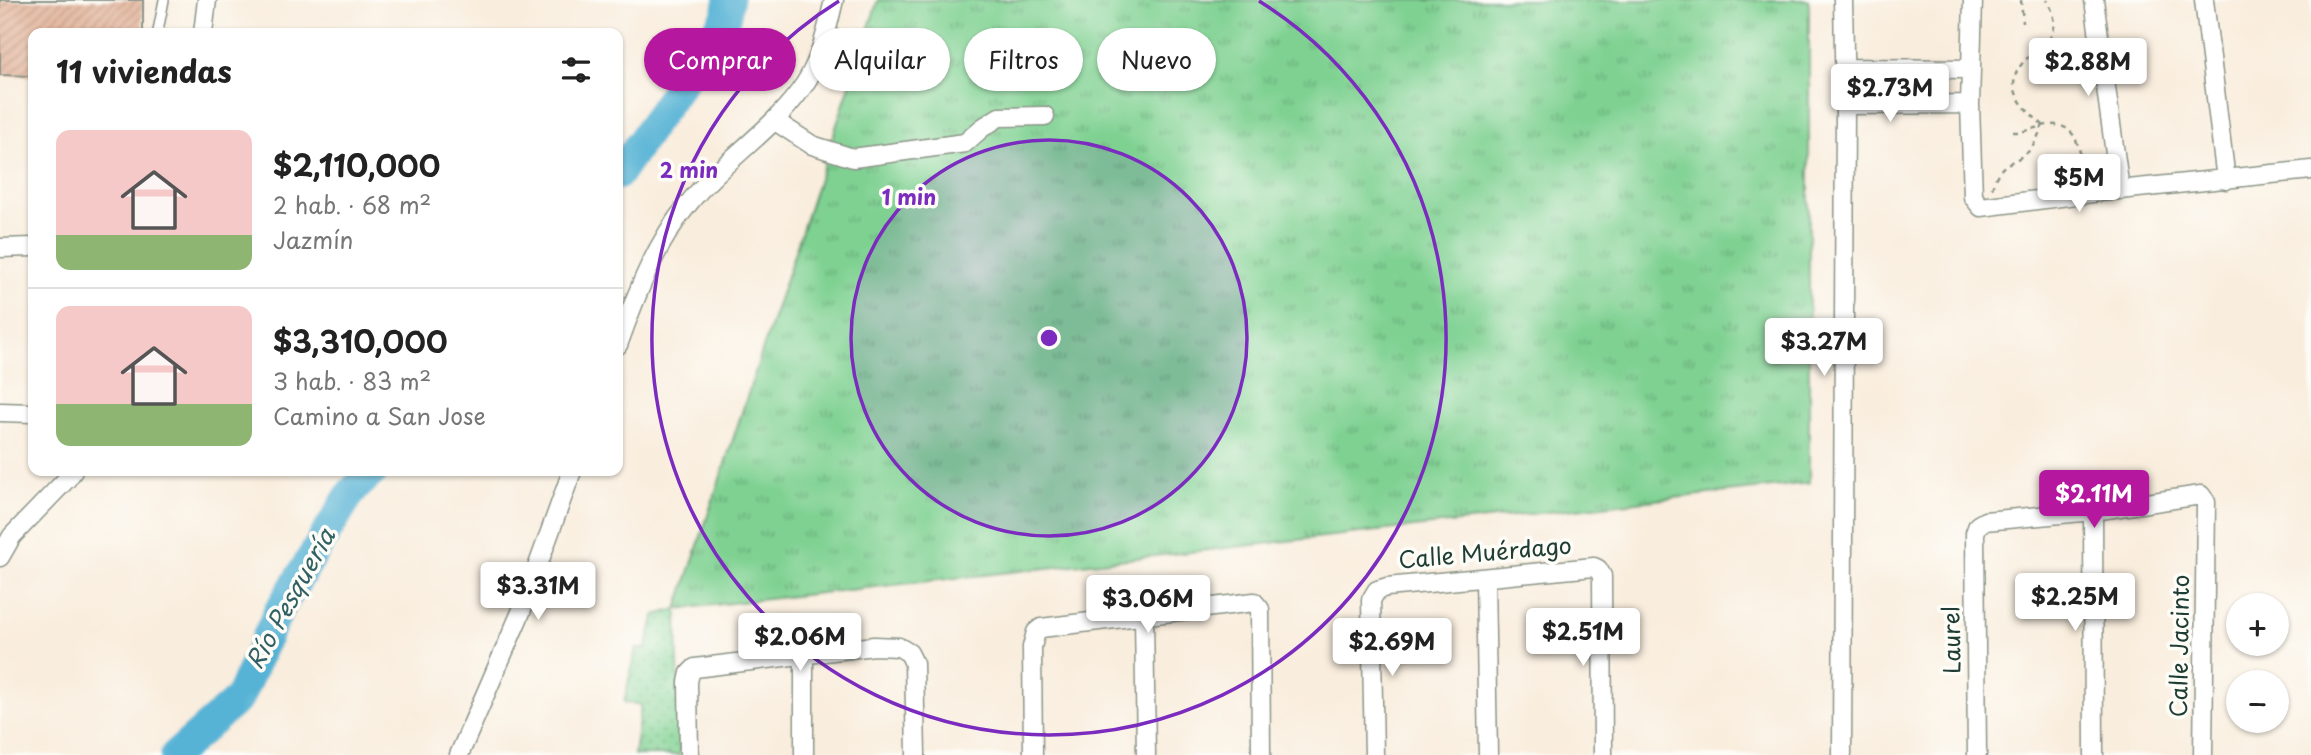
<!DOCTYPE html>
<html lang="es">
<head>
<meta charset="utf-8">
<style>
  body { margin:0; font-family:"Playpen Sans",sans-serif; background:#f2f2f2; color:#222; height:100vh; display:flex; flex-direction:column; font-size:26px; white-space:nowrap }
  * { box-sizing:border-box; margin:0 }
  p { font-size:23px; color:#767676 }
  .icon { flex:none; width:38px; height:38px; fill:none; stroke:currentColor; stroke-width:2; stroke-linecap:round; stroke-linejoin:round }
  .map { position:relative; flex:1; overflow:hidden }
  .panel { position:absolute; left:28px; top:28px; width:595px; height:448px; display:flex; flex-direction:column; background:#fff; border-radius:14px; box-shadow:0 2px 5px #0004 }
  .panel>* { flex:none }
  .banner { position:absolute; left:644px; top:28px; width:665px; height:63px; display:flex; gap:14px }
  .controls { position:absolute; left:2226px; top:593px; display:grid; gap:14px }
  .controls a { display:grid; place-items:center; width:63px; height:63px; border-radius:50%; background:#fff; box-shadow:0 2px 5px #0004; font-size:35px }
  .price { position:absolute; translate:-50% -60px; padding:0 16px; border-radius:7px; background:#fff; color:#222; font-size:23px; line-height:46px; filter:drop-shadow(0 2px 4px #0008) }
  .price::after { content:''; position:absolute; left:50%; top:42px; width:21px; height:16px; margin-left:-10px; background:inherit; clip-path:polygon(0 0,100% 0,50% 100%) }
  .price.current { background:#b5179e; color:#fff }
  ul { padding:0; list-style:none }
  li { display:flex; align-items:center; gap:21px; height:175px; padding:0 28px }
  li+li { border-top:2px solid #e0e0e0 }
  li span { display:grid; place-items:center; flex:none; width:196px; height:140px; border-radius:14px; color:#555 }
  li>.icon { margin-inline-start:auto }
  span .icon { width:84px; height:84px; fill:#fffc; stroke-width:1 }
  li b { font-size:30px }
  h2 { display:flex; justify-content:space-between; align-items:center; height:84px; padding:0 28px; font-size:30px }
  .chip { padding:0 24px; border-radius:32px; background:#fff; box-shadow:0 2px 5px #0004; font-size:24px; line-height:63px }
  .chip.current { background:#b5179e; color:#fff }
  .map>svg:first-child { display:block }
</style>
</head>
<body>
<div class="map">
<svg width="2311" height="755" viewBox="0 0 2311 755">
  <defs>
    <pattern id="grass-tufts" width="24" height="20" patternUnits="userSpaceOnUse" patternTransform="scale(1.75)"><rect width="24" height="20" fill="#7fd192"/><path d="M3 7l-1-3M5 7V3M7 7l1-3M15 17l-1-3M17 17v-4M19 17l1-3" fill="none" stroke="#67ab78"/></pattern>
    <pattern id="park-dots" width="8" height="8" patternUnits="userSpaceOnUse" patternTransform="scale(1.75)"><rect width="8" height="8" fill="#7fd192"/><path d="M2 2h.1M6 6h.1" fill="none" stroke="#67ab78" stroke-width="1.8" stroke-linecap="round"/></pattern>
    <pattern id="building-hatch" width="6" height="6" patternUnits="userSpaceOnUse" patternTransform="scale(1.75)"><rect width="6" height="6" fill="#e2b197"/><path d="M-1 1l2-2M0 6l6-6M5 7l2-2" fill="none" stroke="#b7917c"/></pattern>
  </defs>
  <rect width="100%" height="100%" fill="#fdfcf7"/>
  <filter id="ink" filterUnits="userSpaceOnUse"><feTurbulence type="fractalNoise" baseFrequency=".0143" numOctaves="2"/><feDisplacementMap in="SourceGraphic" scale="14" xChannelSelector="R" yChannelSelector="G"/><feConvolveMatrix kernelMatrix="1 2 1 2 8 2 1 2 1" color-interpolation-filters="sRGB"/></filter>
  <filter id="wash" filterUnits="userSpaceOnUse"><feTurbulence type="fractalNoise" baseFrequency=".00686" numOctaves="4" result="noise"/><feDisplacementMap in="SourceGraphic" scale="28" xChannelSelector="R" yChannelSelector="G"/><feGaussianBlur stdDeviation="1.57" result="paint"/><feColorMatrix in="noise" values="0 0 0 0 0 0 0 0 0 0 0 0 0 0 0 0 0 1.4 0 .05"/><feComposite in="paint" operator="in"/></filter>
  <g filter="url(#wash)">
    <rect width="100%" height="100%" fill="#f9eddd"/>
    <path fill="url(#grass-tufts)" stroke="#4f8763" stroke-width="2" d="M878,0H1809V483L677,609Z"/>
    <path fill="url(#park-dots)" stroke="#4f8763" stroke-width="2" d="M677,609L680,755H634L641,705L624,702L636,649H646L655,615Z"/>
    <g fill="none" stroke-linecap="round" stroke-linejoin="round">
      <path stroke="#57b3d5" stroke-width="30" d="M618,175L726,17L729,0
        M175,755L239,698L279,610L352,491L374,471"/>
    </g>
    <g id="blocks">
      <path fill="url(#building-hatch)" d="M0,0H143V33H33V76L0,75Z"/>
    </g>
  </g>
  <g filter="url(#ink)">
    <use href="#blocks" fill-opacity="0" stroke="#8c9588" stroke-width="2"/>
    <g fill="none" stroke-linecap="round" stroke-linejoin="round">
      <g stroke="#8c9588" stroke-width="12">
        <path id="service" d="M158,31L164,0"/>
      </g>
      <g stroke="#8c9588" stroke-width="21">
        <path id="minor" d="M1973,0L1970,104L1973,197L1981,207L2100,192L2311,170
          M2094,0L2120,190
          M2204,0L2226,180
          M203,33L207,0
          M1845,68L1971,69
          M1845,105L1970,104
          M775,121L812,145L853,158L965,143L982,128L999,117L1045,116
          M0,248L33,247
          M618,345C636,295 655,244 689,203C723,160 773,131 804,85C821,60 827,29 834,0
          M0,412L33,413
          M2093,511L2094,755
          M0,557L12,536L67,479L73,471
          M1485,578L1488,755
          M1144,616L1146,755
          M459,755L521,612L572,471
          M689,755L688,682L690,673L695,668L874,646L899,647L909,653L914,663L916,755
          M804,755V653
          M1033,755L1032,647L1036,632L1041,628L1254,602L1260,609L1261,755
          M1374,755L1371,600L1377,590L1387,587L1594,567L1598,569L1602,576L1603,755
          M1842,755L1845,105L1843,0
          M1977,755L1975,533L1978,525L1985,521L2093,511L2201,495L2206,502L2203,755"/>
      </g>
      <path stroke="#8c9588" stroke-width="2.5" stroke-dasharray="5 5" stroke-linecap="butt" d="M2021,0L2023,23
        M2043,125C2018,104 1999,81 2031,55C2040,48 2050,42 2053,31C2057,21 2052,9 2047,0
        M2013,132C2028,133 2041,123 2056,125C2085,129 2074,160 2092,175
        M1992,188C2001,158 2013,166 2030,150C2036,143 2039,133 2043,125"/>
      <use href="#service" stroke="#fff" stroke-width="9"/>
      <use href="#minor" stroke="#fff" stroke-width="18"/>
    </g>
  </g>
  <circle cx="1049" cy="338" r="198" fill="#7b2cbf" fill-opacity=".12"/>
  <g fill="none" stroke="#7b2cbf" stroke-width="3.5">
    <circle cx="1049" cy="338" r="198"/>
    <path d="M1259 1A397 397 0 1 1 839 1"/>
  </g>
  <g text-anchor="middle" stroke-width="7" stroke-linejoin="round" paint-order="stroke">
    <g font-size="23" fill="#1f3d34" stroke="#fdfcf7">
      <text transform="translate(1485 553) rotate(-5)" y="8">Calle Muérdago</text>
      <text transform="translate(1952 640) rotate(-91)" y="8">Laurel</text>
      <text transform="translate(2180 646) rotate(-89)" y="8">Calle Jacinto</text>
    </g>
    <g font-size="24" font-style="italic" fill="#306064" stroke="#fdfcf7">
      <text transform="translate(291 599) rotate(-61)" y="8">Río Pesquería</text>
    </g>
  </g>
  <circle cx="1049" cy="338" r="10" fill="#7b2cbf" stroke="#fdfcf7" stroke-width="3.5"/>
  <g font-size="21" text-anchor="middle" font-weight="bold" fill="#7b2cbf" stroke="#fdfcf7" stroke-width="7" stroke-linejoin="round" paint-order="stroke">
    <text x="689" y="178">2 min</text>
    <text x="909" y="205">1 min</text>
  </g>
</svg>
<div class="controls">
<a>+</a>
<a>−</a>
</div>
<b class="price" style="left:2088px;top:98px">$2.88M</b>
<b class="price" style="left:1890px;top:124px">$2.73M</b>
<b class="price" style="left:2079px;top:214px">$5M</b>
<b class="price" style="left:1824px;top:378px">$3.27M</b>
<b class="price current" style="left:2094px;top:530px">$2.11M</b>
<b class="price" style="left:538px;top:622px">$3.31M</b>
<b class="price" style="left:2075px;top:633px">$2.25M</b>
<b class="price" style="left:1148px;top:635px">$3.06M</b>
<b class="price" style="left:1583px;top:668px">$2.51M</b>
<b class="price" style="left:800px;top:673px">$2.06M</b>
<b class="price" style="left:1392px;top:678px">$2.69M</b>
<div class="banner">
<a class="chip current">Comprar</a>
<a class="chip">Alquilar</a>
<a class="chip">Filtros</a>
<a class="chip">Nuevo</a>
</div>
<section class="panel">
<h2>11 viviendas<svg class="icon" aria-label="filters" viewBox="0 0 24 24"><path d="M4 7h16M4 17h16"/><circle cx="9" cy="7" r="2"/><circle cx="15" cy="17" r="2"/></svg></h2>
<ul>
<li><span style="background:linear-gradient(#f6c9c9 75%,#8fb573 0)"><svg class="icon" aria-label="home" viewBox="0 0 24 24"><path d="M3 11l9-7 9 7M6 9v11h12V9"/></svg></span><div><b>$2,110,000</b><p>2 hab. · 68 m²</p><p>Jazmín</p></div></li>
<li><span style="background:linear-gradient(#f6c9c9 70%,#8fb573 0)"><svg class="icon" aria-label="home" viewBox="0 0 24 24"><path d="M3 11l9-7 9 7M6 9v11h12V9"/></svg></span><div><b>$3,310,000</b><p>3 hab. · 83 m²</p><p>Camino a San Jose</p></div></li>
</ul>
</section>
</div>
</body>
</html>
